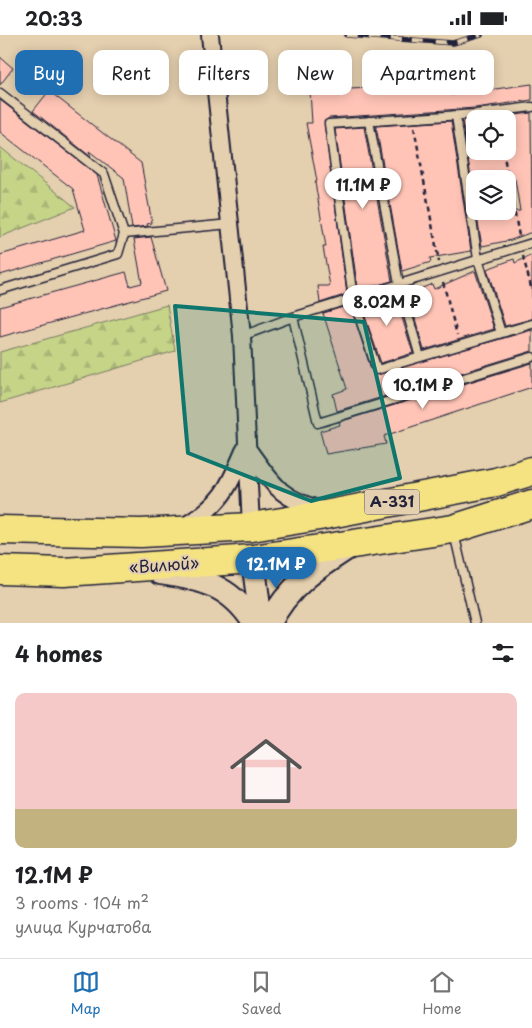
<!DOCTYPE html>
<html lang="en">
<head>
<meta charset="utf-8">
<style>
  body { margin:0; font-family:"Playpen Sans",sans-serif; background:#f2f2f2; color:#202124; height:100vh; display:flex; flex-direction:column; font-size:19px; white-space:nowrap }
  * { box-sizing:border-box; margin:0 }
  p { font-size:16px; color:#757577 }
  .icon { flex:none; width:28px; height:28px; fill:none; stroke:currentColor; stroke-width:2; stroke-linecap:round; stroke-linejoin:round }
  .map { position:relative; height:588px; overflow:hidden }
  .panel { display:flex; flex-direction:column; background:#fff; flex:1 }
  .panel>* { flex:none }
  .banner { position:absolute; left:15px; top:15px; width:502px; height:45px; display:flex; gap:10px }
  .tools { position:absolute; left:466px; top:75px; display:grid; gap:10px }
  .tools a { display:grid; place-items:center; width:50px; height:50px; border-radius:10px; background:#fff; box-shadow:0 2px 12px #0003; font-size:25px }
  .price { position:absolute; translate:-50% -42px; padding:0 11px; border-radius:18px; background:#fff; color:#222; font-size:16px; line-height:32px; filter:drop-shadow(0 1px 2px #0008) }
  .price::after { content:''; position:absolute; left:50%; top:30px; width:15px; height:11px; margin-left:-8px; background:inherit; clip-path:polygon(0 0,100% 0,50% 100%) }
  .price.on { background:#1f6fb2; color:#fff }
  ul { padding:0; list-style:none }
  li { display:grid; align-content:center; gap:10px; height:265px; padding:0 15px }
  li+li { border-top:1px solid #e0e0e0 }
  li span { display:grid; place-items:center; height:155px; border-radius:10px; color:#555 }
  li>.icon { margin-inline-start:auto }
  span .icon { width:90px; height:90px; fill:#fffc; stroke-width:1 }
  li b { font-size:21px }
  h2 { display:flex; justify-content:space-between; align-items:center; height:60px; padding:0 15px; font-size:21px }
  .pill { padding:0 18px; border-radius:10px; background:#fff; box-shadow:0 2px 12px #0003; font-size:18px; line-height:45px }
  .pill.on { background:#1f6fb2; color:#fff }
  .status { display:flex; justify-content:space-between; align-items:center; height:35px; padding:0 25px; background:#fff; direction:ltr }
  .status svg { height:14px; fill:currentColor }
  .menu { display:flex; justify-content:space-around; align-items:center; height:70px; border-top:1px solid #e0e0e0; background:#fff; font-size:14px; color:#757577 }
  .menu a { display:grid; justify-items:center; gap:2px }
  .menu .on { color:#1f6fb2 }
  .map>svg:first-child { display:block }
</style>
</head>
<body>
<div class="status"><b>20:33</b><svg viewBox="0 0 49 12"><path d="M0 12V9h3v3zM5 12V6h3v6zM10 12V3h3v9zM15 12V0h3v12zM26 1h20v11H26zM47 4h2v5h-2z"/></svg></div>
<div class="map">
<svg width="532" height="588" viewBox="0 0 532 588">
  <defs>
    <pattern id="forest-firs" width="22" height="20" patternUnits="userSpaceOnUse" patternTransform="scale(1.25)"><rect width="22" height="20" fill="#c6d488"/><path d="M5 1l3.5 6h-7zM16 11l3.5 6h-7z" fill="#aab676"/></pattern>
  </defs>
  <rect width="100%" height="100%" fill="#e4cfae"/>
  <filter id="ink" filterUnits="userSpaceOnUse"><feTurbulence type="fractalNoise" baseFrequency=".02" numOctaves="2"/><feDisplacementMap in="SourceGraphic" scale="10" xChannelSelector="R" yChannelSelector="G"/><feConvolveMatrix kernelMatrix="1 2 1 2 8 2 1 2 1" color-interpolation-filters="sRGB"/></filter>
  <g filter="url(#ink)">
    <path fill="url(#forest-firs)" stroke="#747b62" d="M0,112L75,172L0,202Z
      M167,270L175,316L0,368V317Z"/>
    <path fill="#ffc4b6" stroke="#22223b" d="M0,22L13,33L0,50Z
      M450,49L451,60L532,49V65L475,73L329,83L324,86L347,259L320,268L318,251H330L323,212H326L315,147L317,146L306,88H312L310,56Z
      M49,56L141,128L152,188L147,189L148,191L132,193L124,143L89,116L91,122L33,76Z
      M0,65L97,140L116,206L0,240V220L85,195L73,154L0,97Z
      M531,78L532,197L511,205L482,211L476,176H520L515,144H475V168L462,86L475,85V116H511L508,81Z
      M451,86L471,216L430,223L431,227L402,236L376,91Z
      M364,92L392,246L358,256L335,94Z
      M151,202L166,256L0,302V272L126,237L130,251L142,248L134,204Z
      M532,220V284L505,291L487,234L514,224L515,228Z
      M475,236L494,294L424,315L408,259L432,249L434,254Z
      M394,257L413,318L381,328L360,267Z
      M350,270L372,337L375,340L532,295V316L337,376L333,359L347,354L323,278Z
      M532,328V352L384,401L386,409L326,419L320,396L340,390L339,387Z"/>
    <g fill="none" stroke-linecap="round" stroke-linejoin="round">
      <g stroke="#22223b" stroke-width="11">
        <path id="lane" d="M0,58L104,139L124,199L118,219L0,255
          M532,72L476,79L329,89L353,263L377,335L532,289
          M456,81L478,224L501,298
          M369,86L399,249L420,322
          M124,199L230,189
          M293,282L318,388L532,322
          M242,301L293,282L532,208
          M454,498L475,588"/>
      </g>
      <g stroke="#22223b" stroke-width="20">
        <path id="street" d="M210,0L242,301L251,492
          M246,412C272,447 277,463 322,475
          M183,492C221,470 228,454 244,416"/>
      </g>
      <g stroke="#22223b" stroke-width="26">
        <path id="secondary" d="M253,524L261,588
          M160,538C202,544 230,550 254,588
          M270,588C287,552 318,532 351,511"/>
      </g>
      <g stroke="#22223b" stroke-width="31">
        <path id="highway" d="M0,495L141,498L251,492L319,481L496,447L532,436
          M0,535L64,537L253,524L453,494L532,469"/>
      </g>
      <path stroke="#22223b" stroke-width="2.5" stroke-dasharray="5 4" stroke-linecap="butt" d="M414,92L439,227
        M503,116L519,201
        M523,221L532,256
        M443,247L457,300"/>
      <use href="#lane" stroke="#e4cfae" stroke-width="8"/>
      <use href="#street" stroke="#e4cfae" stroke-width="16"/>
      <use href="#secondary" stroke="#e4cfae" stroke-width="22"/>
      <use href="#highway" stroke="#f5e382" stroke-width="28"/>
      <g stroke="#22223b" stroke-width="5.5">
        <path id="rail" d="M347,0L453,8L481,0"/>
      </g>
      <use href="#rail" stroke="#e4cfae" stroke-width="4" stroke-dasharray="11" stroke-linecap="butt"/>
    </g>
  </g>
  <path fill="#0f766e" fill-opacity="0.2" stroke="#0f766e" stroke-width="4" stroke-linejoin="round" d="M175,271L364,287L400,443L311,466L188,418Z"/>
  <g text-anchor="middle" stroke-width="4" stroke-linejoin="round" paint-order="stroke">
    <rect fill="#e4cfae" stroke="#5c565e" stroke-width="1" x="364.5" y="454.5" width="55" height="25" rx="4"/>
    <g font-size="15" font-weight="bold" fill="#22223b">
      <text x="392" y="472">А-331</text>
    </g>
    <g font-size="16" fill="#22223b" stroke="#e4cfae">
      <text transform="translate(164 530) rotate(-4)" y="6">«Вилюй»</text>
    </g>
  </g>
</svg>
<div class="tools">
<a><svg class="icon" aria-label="locate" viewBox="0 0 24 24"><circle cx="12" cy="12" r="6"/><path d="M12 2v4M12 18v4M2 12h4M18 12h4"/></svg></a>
<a><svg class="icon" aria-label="layers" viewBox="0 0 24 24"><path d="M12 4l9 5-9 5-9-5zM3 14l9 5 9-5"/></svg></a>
</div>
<b class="price" style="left:363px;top:175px">11.1M ₽</b>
<b class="price" style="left:387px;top:292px">8.02M ₽</b>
<b class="price" style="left:423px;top:375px">10.1M ₽</b>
<b class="price on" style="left:276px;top:554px">12.1M ₽</b>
<div class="banner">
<a class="pill on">Buy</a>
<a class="pill">Rent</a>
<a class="pill">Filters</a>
<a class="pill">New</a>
<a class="pill">Apartment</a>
</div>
</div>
<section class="panel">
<h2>4 homes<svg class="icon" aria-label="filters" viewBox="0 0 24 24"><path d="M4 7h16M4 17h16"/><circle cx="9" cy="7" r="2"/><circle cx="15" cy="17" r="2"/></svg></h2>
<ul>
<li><span style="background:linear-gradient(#f6c9c9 75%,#c2b280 0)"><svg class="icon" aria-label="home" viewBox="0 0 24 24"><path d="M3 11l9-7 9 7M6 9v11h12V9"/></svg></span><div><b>12.1M ₽</b><p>3 rooms · 104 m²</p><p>улица Курчатова</p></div></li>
</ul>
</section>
<nav class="menu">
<a class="on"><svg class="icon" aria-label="map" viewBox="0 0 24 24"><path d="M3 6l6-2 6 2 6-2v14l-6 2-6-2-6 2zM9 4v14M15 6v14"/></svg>Map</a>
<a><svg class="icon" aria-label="saved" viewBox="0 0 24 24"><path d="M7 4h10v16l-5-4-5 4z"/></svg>Saved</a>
<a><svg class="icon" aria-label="home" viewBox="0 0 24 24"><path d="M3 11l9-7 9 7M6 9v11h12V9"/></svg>Home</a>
</nav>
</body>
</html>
